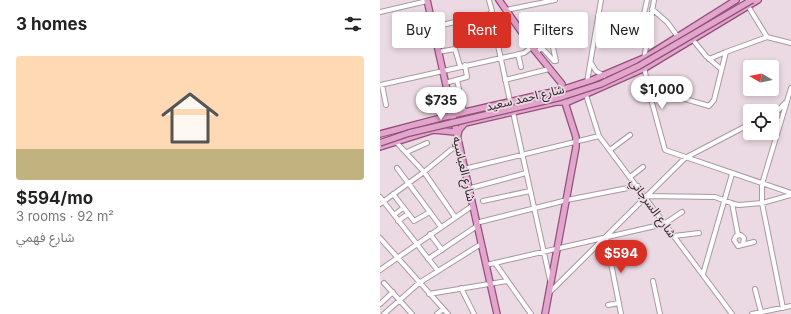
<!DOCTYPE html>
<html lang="en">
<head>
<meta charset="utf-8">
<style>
  body { margin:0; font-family:Inter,"Noto Sans Arabic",sans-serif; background:#f2f2f2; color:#222; height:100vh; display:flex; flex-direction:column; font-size:15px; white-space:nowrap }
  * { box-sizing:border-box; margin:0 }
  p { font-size:13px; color:#767676 }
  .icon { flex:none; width:22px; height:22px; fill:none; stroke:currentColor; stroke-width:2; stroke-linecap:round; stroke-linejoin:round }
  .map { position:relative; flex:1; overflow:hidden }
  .drawer { display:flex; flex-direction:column; background:#fff; width:380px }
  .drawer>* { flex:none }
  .guide { position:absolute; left:12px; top:12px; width:339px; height:36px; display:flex; gap:8px }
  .needle { width:26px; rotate:279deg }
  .tools { position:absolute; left:363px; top:60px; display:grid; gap:8px }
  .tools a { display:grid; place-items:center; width:36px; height:36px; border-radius:4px; background:#fff; box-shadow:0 2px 6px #0003; font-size:20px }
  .price { position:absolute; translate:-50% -34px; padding:0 9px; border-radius:14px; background:#fff; color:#222; font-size:13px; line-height:26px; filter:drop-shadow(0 1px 2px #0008) }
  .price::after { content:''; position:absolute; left:50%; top:24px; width:12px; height:9px; margin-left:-6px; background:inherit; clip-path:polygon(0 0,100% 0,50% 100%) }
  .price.active { background:#d93025; color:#fff }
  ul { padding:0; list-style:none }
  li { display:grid; align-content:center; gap:8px; height:212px; padding:0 16px }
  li+li { border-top:1px solid #e0e0e0 }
  li span { display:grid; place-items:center; height:124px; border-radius:4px; color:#555 }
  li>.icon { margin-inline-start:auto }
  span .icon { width:72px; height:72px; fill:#fffc; stroke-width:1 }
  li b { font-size:17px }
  h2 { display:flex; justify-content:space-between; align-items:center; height:48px; padding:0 16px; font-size:17px }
  .chip { padding:0 14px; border-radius:4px; background:#fff; box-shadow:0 2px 6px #0003; font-size:14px; line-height:36px }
  .chip.active { background:#d93025; color:#fff }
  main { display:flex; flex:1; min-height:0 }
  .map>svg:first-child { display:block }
</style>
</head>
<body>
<main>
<section class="drawer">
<h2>3 homes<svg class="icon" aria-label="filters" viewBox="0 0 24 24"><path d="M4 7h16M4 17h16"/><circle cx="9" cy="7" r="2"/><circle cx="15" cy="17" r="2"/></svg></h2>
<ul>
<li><span style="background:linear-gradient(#ffd9b3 75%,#c2b280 0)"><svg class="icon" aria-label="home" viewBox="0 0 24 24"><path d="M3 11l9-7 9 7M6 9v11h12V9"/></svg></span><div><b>$594/mo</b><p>3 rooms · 92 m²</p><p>شارع فهمي</p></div></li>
</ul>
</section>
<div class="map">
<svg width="411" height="314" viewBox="0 0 411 314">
  <rect width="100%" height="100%" fill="#ebd9e3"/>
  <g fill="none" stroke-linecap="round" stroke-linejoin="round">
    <g stroke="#a998a1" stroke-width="6">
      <path id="minor" d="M368,6L387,37
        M272,9L287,22L298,37
        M126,10L175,0
        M0,12L47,1
        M111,13L130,101
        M53,27L110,14L112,11L109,0
        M267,37L260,33L267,0
        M387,37L411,43
        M146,38L170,34L176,61H174L162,48L156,52
        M313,40L326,56L341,69
        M58,52L75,49L80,66
        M138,54L141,67
        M264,59L274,0
        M329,59L346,52
        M211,63L216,71L224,76
        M264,66L268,88L285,150L411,193
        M77,80L84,112
        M125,80L169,69
        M207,82L221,0
        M65,83L87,77L85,65
        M0,85L144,53L152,47
        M2,85L6,105
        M268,88L329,106L334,100L346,52L387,37
        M206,95L219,136L352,314
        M133,112L170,280
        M392,117L405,103
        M392,121H401
        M16,142L44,172L75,217
        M230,150L250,135
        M27,152L47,143
        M17,168L61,227
        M84,169L219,136
        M250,177L263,167
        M91,188L146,173
        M13,194L34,221L50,212
        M265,196L335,197L354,204L359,205L382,203L411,195
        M0,197L58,271
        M103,201L150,191
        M352,203L358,235
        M0,204L44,172L78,144
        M14,215L23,208
        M18,221L28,214
        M96,223L187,200L258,186
        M50,234L62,250
        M294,236L319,233
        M0,238L68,314
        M226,238L241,314
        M363,244L364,238L361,235L356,236L354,240L358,246L374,242
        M48,259L97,226
        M115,263L151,314
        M106,265L284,224L302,212
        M0,270L92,206
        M323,274L352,174
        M273,281L280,314
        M4,283L32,314
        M81,288L94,314
        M375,289L381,312
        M170,292L305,158L370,124
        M49,294L127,281
        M0,304L13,292
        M228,305L239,303
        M403,308L382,203V184L411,88
        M4,314L39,283L101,244
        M57,314L63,309
        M372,314L411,306"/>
    </g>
    <g stroke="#94507b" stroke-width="8">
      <path id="major" d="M47,0L117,314
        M119,0L152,47L182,84L181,90L196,137V147L165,314
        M0,134L72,115L181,90L212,80L264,58L356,0
        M77,139L79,130L85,123L176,102H188L265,68L378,0
        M0,147L54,130L75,132"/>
    </g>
    <use href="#minor" stroke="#fff" stroke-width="4"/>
    <use href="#major" stroke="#e2a5cb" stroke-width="5.5"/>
    <g stroke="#94507b" stroke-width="8" stroke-linecap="butt">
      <path id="major-bridge" d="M0,143L29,133L181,97L221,84L259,66L372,0"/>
    </g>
    <use href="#major-bridge" stroke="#e2a5cb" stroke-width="5.5"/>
  </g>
  <g text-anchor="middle" stroke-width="3.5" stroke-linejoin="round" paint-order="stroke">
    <g font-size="12" fill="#292226" stroke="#ebd9e3">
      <text transform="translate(145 98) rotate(-13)" y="4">شارع احمد سعيد</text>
      <text transform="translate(84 169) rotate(77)" y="4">شارع العباسيه</text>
      <text transform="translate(273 208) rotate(54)" y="4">شارع السرجاني</text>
    </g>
  </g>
</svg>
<div class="tools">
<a><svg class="needle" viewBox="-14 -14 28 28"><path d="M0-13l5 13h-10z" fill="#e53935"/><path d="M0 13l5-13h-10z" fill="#767676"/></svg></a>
<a><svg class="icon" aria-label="locate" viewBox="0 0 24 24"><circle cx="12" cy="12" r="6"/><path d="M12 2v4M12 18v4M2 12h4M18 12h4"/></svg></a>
</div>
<b class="price" style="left:282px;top:110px">$1,000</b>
<b class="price" style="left:61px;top:121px">$735</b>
<b class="price active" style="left:241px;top:274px">$594</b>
<div class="guide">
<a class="chip">Buy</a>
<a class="chip active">Rent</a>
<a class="chip">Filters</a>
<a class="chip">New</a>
</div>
</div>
</main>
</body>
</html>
